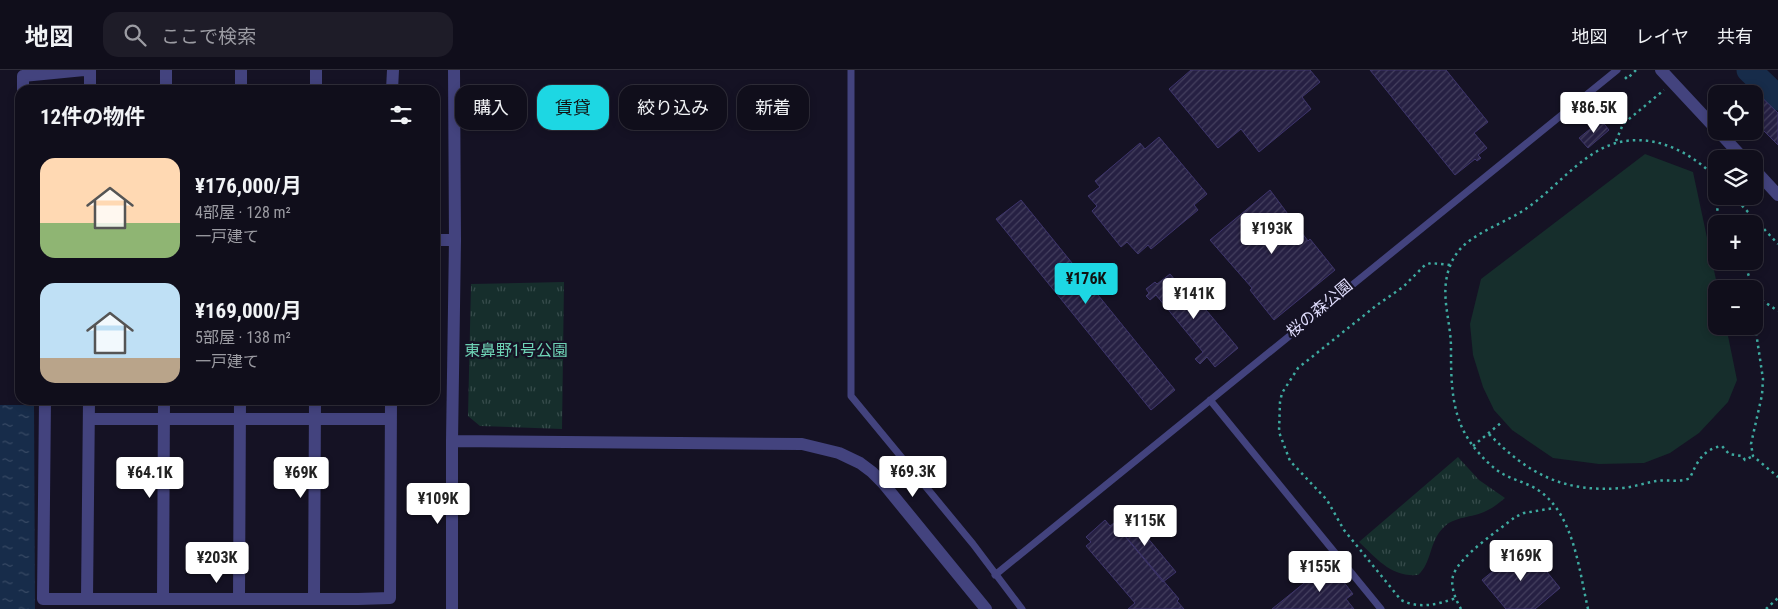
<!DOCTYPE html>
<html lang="ja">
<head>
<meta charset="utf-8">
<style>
  body { margin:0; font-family:"Roboto Condensed","Noto Sans JP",sans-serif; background:#1e1c28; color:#f1f3f6; height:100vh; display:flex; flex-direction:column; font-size:19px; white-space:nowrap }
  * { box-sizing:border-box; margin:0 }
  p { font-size:16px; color:#9c9ca3 }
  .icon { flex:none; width:28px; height:28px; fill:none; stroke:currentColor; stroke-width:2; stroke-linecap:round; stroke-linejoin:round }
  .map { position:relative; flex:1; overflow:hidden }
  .sheet { position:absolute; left:15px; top:15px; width:425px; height:320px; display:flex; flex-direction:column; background:#100e1b; border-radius:15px; box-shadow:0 2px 8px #0003,0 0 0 1px #302e3a }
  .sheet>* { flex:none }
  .hud { position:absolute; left:455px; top:15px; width:475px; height:45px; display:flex; gap:10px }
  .tools { position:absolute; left:1708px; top:15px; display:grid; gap:10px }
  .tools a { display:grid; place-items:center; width:55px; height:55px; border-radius:10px; background:#100e1b; box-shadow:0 2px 8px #0003,0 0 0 1px #302e3a; font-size:25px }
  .price { position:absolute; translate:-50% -42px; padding:0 11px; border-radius:5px; background:#fff; color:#222; font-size:16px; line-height:32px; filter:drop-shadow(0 1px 2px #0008) }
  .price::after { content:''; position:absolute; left:50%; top:30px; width:15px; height:11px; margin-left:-8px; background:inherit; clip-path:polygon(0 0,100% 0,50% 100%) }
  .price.active { background:#1dd7e3; color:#111 }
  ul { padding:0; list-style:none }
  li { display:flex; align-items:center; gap:15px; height:125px; padding:0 25px }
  li span { display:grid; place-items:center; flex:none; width:140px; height:100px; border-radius:15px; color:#555 }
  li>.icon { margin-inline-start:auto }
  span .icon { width:60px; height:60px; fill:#fffc; stroke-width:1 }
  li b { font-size:21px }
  h2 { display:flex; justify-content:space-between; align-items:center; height:60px; padding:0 25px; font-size:21px }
  .pill { padding:0 18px; border-radius:15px; background:#100e1b; box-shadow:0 2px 8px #0003,0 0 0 1px #302e3a; font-size:18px; line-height:45px }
  .pill.active { background:#1dd7e3; color:#111 }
  header { display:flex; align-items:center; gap:30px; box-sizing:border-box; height:70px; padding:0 25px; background:#100e1b; border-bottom:1px solid #302e3a }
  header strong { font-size:24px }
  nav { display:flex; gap:28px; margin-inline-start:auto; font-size:18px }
  .search { width:350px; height:45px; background:#1e1c28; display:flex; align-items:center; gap:12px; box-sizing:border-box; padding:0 18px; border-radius:15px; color:#9c9ca3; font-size:19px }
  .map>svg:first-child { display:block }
</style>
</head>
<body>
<header>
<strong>地図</strong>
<div class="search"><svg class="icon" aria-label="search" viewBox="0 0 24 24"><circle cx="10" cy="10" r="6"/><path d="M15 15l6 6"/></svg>ここで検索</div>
<nav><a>地図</a><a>レイヤ</a><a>共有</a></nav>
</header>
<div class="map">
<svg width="1778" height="539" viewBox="0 0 1778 539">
  <defs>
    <pattern id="park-tufts" width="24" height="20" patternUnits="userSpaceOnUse" patternTransform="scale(1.25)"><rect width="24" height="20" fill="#162e2c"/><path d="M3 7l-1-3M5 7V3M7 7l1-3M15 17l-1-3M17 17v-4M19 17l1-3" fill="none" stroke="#374c4c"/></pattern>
    <pattern id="water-ripples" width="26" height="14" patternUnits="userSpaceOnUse" patternTransform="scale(1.25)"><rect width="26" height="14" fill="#172c4a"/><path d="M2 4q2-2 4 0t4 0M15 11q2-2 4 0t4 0" fill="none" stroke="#384a65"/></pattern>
    <pattern id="building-hatch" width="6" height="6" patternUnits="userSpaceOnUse" patternTransform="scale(1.25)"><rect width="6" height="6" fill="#262043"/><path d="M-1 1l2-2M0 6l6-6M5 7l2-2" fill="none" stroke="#45405f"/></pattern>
  </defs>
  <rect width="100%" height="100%" fill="#151224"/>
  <path fill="url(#park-tufts)" d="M564,212L562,359L480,356L468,346L471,214Z
    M1458,387L1479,410L1505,428C1499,433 1493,438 1486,441C1472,448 1454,446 1443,458C1429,472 1432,493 1418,505C1391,507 1377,489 1359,472Z"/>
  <path fill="#162e2c" d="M1645,84L1693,102L1718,219L1716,256H1726L1737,310L1728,332L1699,363L1670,383L1644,393L1599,394L1553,388L1512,360L1494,340L1483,317L1473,285L1470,254L1481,209Z"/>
  <path fill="url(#water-ripples)" d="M0,335H34L35,539H0Z"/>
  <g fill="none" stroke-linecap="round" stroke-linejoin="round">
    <path stroke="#172c4a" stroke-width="25" d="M1749,0L1778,28"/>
  </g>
  <path fill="url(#building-hatch)" stroke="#3e356c" d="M1191,0H1310L1320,12L1302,27L1311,39L1259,82L1241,59L1218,78L1169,19Z
    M1370,0H1446L1488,52L1474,63L1487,78L1478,85L1481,88L1477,91L1475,89L1455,105Z
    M1752,18L1778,43V75L1754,51V24H1747Z
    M1601,50L1609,60L1588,78L1579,68Z
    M1159,67L1207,124L1194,135L1198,140L1151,179L1148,175L1138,184L1127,172L1121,177L1092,141L1097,136L1088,126L1100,117L1095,111L1140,73L1145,79Z
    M1270,120L1308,171L1310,169L1335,200L1274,250L1250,220L1252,218L1210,170Z
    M1021,130L1175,320L1151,340L996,149Z
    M1170,204L1176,211L1180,209L1238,278L1215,297L1207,287L1200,294L1195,289L1203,282L1156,225L1150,230L1146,226L1149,223L1146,219L1155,212L1157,214Z
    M1126,442L1176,502L1163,512L1114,453Z
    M1105,450L1110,456L1114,453L1179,529L1177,531L1184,539H1128L1135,533L1086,476L1091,472L1086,467Z
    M1525,475L1560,518L1535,539H1506L1482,510Z
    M1329,493L1353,524L1346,529L1354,539H1272Z"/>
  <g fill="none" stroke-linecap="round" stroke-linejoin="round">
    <path stroke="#3eaaa0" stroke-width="2.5" stroke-dasharray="2.5 4" stroke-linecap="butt" d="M1625,7L1627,9L1636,0
      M1616,71L1623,54L1664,20
      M1721,126C1714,136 1718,144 1723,154
      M1733,126L1778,174
      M1744,191L1753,219
      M1450,195L1431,193L1425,195L1403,217L1377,235L1298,298L1282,323L1280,332L1279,362L1290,391L1327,430L1344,460L1401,530C1419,539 1436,535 1456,528
      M1754,224L1756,262L1763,309L1762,325L1751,374L1753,386L1778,407
      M1755,232L1763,231L1778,241
      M1489,364C1528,404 1564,423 1622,418C1634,417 1645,413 1656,411C1667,409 1680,413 1690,408C1697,392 1703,379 1722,376L1729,384L1742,386L1745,390L1753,386
      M1473,376L1502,352
      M1461,539C1456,530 1450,517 1453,506C1459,486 1498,461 1515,447L1524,443L1554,438
      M1588,539C1579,500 1574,444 1538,420C1527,413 1514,410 1503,404C1492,398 1481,386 1473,376C1451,347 1451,313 1451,278C1451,250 1439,224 1450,196C1452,190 1457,182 1462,177C1480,160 1507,152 1527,138C1553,120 1573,94 1601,79C1642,58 1686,77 1716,108
      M1766,539L1778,528"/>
    <path stroke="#43437e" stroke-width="7" d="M851,0V326L973,474L1022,539
      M1210,330L1381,539
      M995,505L1617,0"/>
    <path stroke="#43437e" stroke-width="12" d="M23,20V6L84,0
      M90,20V0
      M166,20V0
      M241,20V0
      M316,20V0
      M392,20L393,0
      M435,170H455
      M45,330L43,529H358L390,528L391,330
      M89,349H391
      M163,528L164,330
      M239,528L240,330
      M314,528L315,330
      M87,529L89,330"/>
    <path stroke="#43437e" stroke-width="12" d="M454,0L455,170L452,371L802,374L839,383L860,393L872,402L883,413L986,539
      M1661,0L1716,59
      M1718,61L1744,89
      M1754,99L1778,125
      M452,539V371"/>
  </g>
  <g text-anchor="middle" stroke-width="4.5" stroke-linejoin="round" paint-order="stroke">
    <g font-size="16" fill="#dddafa" stroke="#151224">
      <text transform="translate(1319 238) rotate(-40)" y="6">桜の森公園</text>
    </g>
    <g font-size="16" fill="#6ed2b5" stroke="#151224">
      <text x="516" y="286">東鼻野1号公園</text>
    </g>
  </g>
</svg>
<div class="tools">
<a><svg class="icon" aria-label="locate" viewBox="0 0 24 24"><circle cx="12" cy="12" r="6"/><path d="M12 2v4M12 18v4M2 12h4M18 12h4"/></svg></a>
<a><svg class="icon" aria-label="layers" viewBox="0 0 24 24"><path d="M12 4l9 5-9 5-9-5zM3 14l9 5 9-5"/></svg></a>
<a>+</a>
<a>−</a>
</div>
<b class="price" style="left:1594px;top:64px">¥86.5K</b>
<b class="price" style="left:1272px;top:185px">¥193K</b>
<b class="price active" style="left:1086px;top:235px">¥176K</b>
<b class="price" style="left:1194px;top:250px">¥141K</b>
<b class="price" style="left:913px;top:428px">¥69.3K</b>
<b class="price" style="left:150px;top:429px">¥64.1K</b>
<b class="price" style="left:301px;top:429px">¥69K</b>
<b class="price" style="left:438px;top:455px">¥109K</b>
<b class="price" style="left:1145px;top:477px">¥115K</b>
<b class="price" style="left:1521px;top:512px">¥169K</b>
<b class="price" style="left:217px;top:514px">¥203K</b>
<b class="price" style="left:1320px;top:523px">¥155K</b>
<div class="hud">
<a class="pill">購入</a>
<a class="pill active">賃貸</a>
<a class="pill">絞り込み</a>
<a class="pill">新着</a>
</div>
<section class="sheet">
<h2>12件の物件<svg class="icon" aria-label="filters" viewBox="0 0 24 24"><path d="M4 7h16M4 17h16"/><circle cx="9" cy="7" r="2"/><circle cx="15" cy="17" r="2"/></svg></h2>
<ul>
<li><span style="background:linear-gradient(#ffd9b3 65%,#8fb573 0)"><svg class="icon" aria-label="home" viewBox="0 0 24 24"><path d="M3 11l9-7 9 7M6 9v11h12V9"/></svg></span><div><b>¥176,000/月</b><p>4部屋 · 128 m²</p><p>一戸建て</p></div></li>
<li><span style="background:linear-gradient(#bfe0f5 75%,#b9a48a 0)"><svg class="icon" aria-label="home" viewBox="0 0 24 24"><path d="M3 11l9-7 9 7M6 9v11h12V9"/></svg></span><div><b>¥169,000/月</b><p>5部屋 · 138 m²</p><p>一戸建て</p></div></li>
</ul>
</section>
</div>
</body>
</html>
